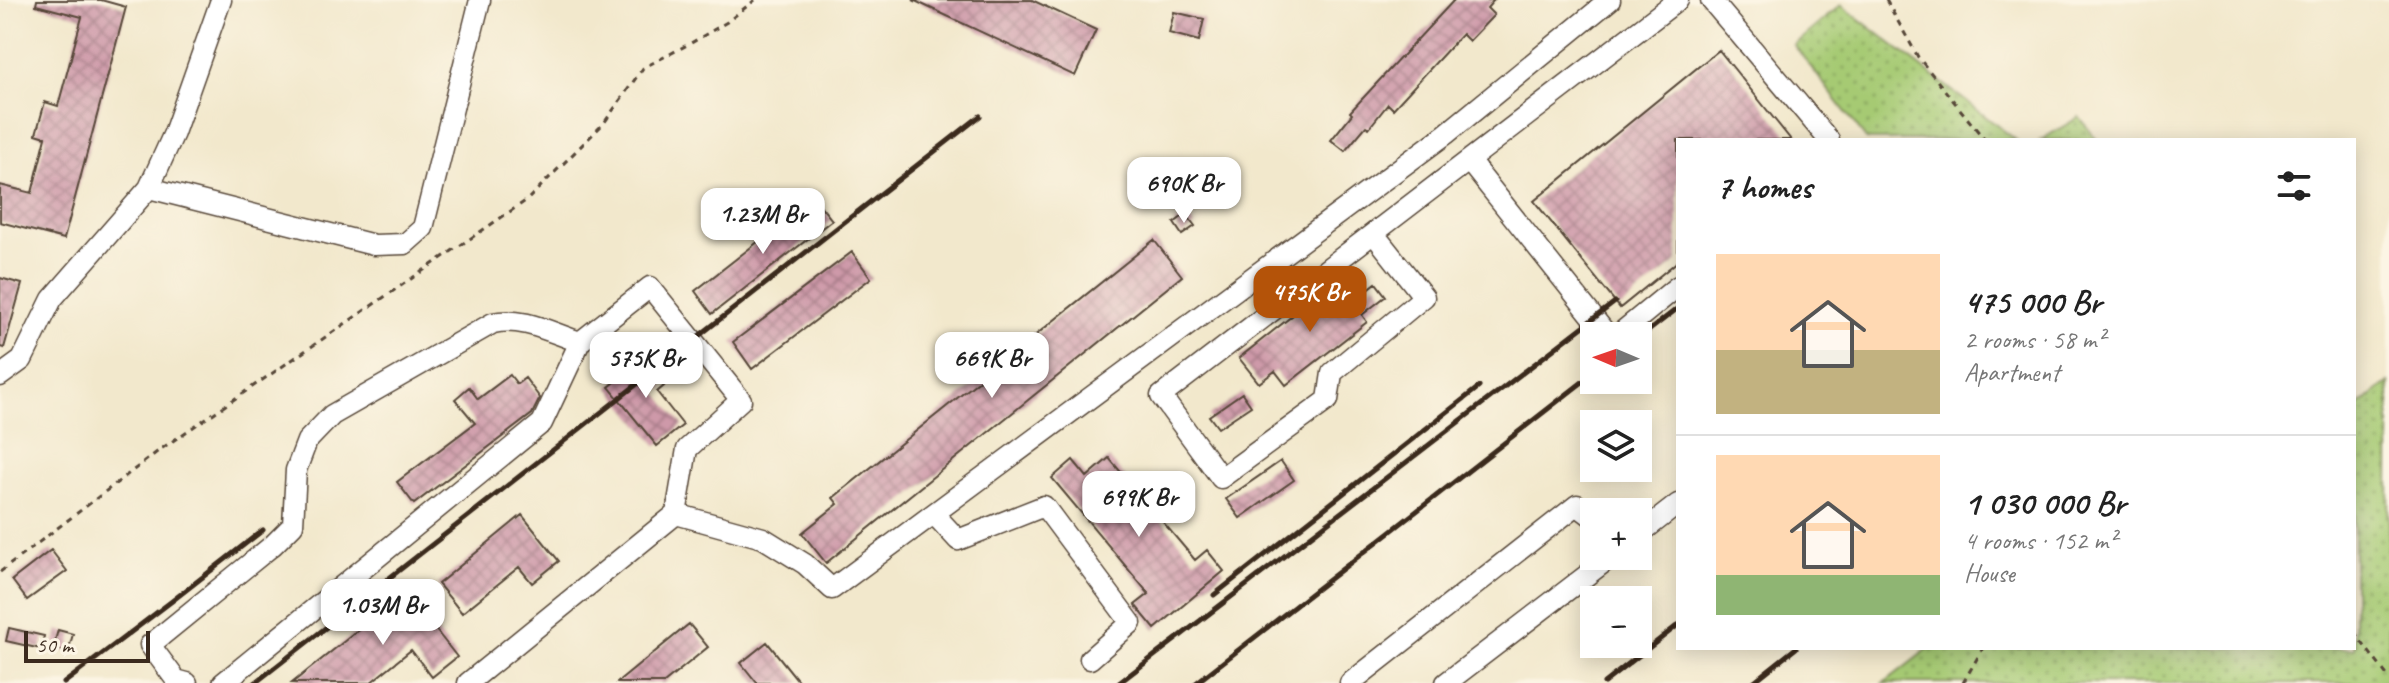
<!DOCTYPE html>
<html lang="en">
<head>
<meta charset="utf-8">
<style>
  body { margin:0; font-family:Caveat,sans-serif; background:#f2f2f2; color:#222; height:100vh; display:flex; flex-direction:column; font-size:30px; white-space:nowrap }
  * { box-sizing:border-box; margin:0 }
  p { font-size:26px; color:#767676 }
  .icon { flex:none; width:44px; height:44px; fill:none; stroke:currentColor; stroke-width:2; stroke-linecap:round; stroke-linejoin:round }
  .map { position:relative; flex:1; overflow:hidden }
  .side { position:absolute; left:1676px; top:138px; width:680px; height:512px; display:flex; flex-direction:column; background:#fff; border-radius:0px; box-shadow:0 4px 20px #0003 }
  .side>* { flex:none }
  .needle { width:52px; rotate:272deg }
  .buttons { position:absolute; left:1580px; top:322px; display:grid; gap:16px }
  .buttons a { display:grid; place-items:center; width:72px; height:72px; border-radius:0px; background:#fff; box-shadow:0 4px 20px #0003; font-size:40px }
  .scale { position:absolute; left:24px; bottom:20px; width:126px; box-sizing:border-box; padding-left:8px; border:4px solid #3b2a1e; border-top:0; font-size:22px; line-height:28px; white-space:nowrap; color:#3b2a1e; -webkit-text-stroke:6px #fcf5e5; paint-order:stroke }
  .price { position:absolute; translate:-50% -68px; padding:0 18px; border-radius:16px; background:#fff; color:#222; font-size:26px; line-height:52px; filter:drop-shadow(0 2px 4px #0008) }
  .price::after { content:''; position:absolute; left:50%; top:48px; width:24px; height:18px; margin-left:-12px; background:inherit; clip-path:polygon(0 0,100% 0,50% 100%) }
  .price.active { background:#b45309; color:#fff }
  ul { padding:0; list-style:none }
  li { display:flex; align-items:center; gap:24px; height:200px; padding:0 40px }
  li+li { border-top:2px solid #e0e0e0 }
  li span { display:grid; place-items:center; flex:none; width:224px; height:160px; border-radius:0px; color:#555 }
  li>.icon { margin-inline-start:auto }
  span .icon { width:96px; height:96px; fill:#fffc; stroke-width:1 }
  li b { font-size:34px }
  h2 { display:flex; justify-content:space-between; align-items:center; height:96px; padding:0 40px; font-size:34px }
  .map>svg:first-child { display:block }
</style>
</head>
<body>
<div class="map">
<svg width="2389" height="683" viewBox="0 0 2389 683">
  <defs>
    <pattern id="grass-dots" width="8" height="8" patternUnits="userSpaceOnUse" patternTransform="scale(2)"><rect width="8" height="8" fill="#a6ca73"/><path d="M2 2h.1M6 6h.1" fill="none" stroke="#88a45e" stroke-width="1.8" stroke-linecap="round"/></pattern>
    <pattern id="building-cross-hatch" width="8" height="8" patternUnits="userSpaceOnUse" patternTransform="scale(2)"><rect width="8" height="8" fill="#ce99a9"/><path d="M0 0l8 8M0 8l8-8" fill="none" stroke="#a87d89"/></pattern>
  </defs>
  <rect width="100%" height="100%" fill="#fcf5e5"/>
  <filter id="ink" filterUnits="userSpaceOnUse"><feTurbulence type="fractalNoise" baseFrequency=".0125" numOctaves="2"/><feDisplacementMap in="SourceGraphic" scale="16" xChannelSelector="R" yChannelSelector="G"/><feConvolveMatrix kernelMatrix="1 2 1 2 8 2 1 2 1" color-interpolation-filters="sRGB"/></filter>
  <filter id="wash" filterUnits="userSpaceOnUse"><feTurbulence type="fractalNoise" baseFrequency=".006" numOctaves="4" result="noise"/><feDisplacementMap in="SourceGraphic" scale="32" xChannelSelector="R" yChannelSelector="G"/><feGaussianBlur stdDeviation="1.8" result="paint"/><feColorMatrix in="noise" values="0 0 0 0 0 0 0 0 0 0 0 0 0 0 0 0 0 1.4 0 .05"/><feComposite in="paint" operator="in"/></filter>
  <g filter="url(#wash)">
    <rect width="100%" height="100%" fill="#f2e8cc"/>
    <path fill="url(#grass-dots)" stroke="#707a48" stroke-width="2" d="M1841,5L2016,140H1867L1794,45Z
      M2079,117L2097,140H2041Z
      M2389,382V683H1884L1929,648H2354V409Z"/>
    <g id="blocks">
      <path fill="url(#building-cross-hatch)" d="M37,0H101L126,7L64,239L0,222V185L32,193L46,137L36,134L45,102L58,106L82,17L36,5Z
        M913,0H1032L1096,30L1075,76Z
        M1454,0H1494L1487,8L1494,15L1469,41L1462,34L1393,109L1388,104L1369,128L1366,126L1345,151L1331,140L1352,114L1350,112Z
        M1174,12L1204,19L1199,41L1169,33Z
        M1719,50L1791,140H1678V261L1620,308L1534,201Z
        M814,198L832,220L712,314L695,291Z
        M1186,214L1195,226L1182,235L1174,223Z
        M1154,240L1182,276L826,563L802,533L838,504L833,498Z
        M852,252L871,278L752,369L733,342Z
        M0,278L22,284L4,348L0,347Z
        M1335,282L1352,302L1376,283L1386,296L1362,315L1367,322L1286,385L1275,371L1259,383L1239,358Z
        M636,351L664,386L657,392L683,425L657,446L609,387L629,371L622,362Z
        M510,375L517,384L525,378L540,398L532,414L414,504L397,482L475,423L455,399L469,387L478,399Z
        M1242,393L1251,406L1218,428L1209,416Z
        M1109,458L1195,560L1207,550L1224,571L1155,629L1135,605L1149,594L1052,478L1073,460L1087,477Z
        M1281,461L1294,480L1240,518L1226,499Z
        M522,515L559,561L532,583L519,567L462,613L438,584Z
        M51,550L67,571L27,600L12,580Z
        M406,592L457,657L432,677L411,650L370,683H292Z
        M689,624L708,647L664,683H617Z
        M9,628L44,636L41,649L6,641Z
        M58,630L73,634L68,652L53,648Z
        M767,642L800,683H757L741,663Z"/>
    </g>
  </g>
  <g filter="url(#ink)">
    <use href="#blocks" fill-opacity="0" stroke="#564638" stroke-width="2"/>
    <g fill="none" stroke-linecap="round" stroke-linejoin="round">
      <g stroke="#564638" stroke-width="23">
        <path id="minor" d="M1711,0L1829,140
          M1469,161L1608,336
          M149,188L374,245L405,244L423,228L480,0
          M1374,234L1424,297L1332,373L1328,400L1221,478L1161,396L1678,0
          M1617,336L1678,286
          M0,376L22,360L52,299L149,188L174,133L221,0
          M934,514L958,540L1044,506L1131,623L1090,659
          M1638,535L1678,504
          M187,683L176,680L150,645L273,545L293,525L296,470L307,441L332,415L493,323C522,316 552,333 580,342
          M223,683L542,423L580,342L650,287L741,400L687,449L676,514
          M468,683L676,514L763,538L805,564L832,589L1446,134L1610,0
          M1350,683L1577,505L1594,518
          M1446,683L1612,556"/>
      </g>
      <path stroke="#564638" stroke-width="3" stroke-dasharray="6 6" stroke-linecap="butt" d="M1886,0L1918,57L1985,140
        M0,572L161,449L527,200L604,123L643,68L691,43L727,22L755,0
        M2354,632L2389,678
        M1963,683L1983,648"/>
      <use href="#minor" stroke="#fff" stroke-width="20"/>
      <path stroke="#3b2a1e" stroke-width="5" d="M1638,339L1678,308
        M1214,595L1479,387
        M64,683L172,601L263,530
        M255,683L980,116
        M1119,683L1615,302
        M1196,683L1594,373
        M1604,683L1678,625
        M1752,683L1796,648"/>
    </g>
  </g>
</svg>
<div class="buttons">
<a><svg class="needle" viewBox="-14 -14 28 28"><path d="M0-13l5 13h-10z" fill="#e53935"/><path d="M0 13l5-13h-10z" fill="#767676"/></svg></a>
<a><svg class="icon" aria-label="layers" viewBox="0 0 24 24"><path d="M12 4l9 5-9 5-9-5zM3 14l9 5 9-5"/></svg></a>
<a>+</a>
<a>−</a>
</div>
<div class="scale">50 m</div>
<b class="price" style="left:1184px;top:225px">690K Br</b>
<b class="price" style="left:763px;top:256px">1.23M Br</b>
<b class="price active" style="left:1310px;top:334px">475K Br</b>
<b class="price" style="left:646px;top:400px">575K Br</b>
<b class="price" style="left:992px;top:400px">669K Br</b>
<b class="price" style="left:1139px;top:539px">699K Br</b>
<b class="price" style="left:383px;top:647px">1.03M Br</b>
<section class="side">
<h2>7 homes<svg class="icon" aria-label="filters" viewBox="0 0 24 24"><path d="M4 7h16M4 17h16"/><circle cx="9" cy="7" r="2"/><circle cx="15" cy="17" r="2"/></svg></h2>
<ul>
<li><span style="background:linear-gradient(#ffd9b3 60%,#c2b280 0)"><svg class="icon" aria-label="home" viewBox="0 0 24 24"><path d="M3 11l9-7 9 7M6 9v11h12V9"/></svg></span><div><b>475 000 Br</b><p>2 rooms · 58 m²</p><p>Apartment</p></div></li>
<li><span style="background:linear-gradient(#ffd9b3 75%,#8fb573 0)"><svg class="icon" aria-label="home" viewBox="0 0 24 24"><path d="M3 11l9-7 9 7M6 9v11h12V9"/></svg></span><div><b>1 030 000 Br</b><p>4 rooms · 152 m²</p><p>House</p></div></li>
</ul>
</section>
</div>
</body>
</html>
